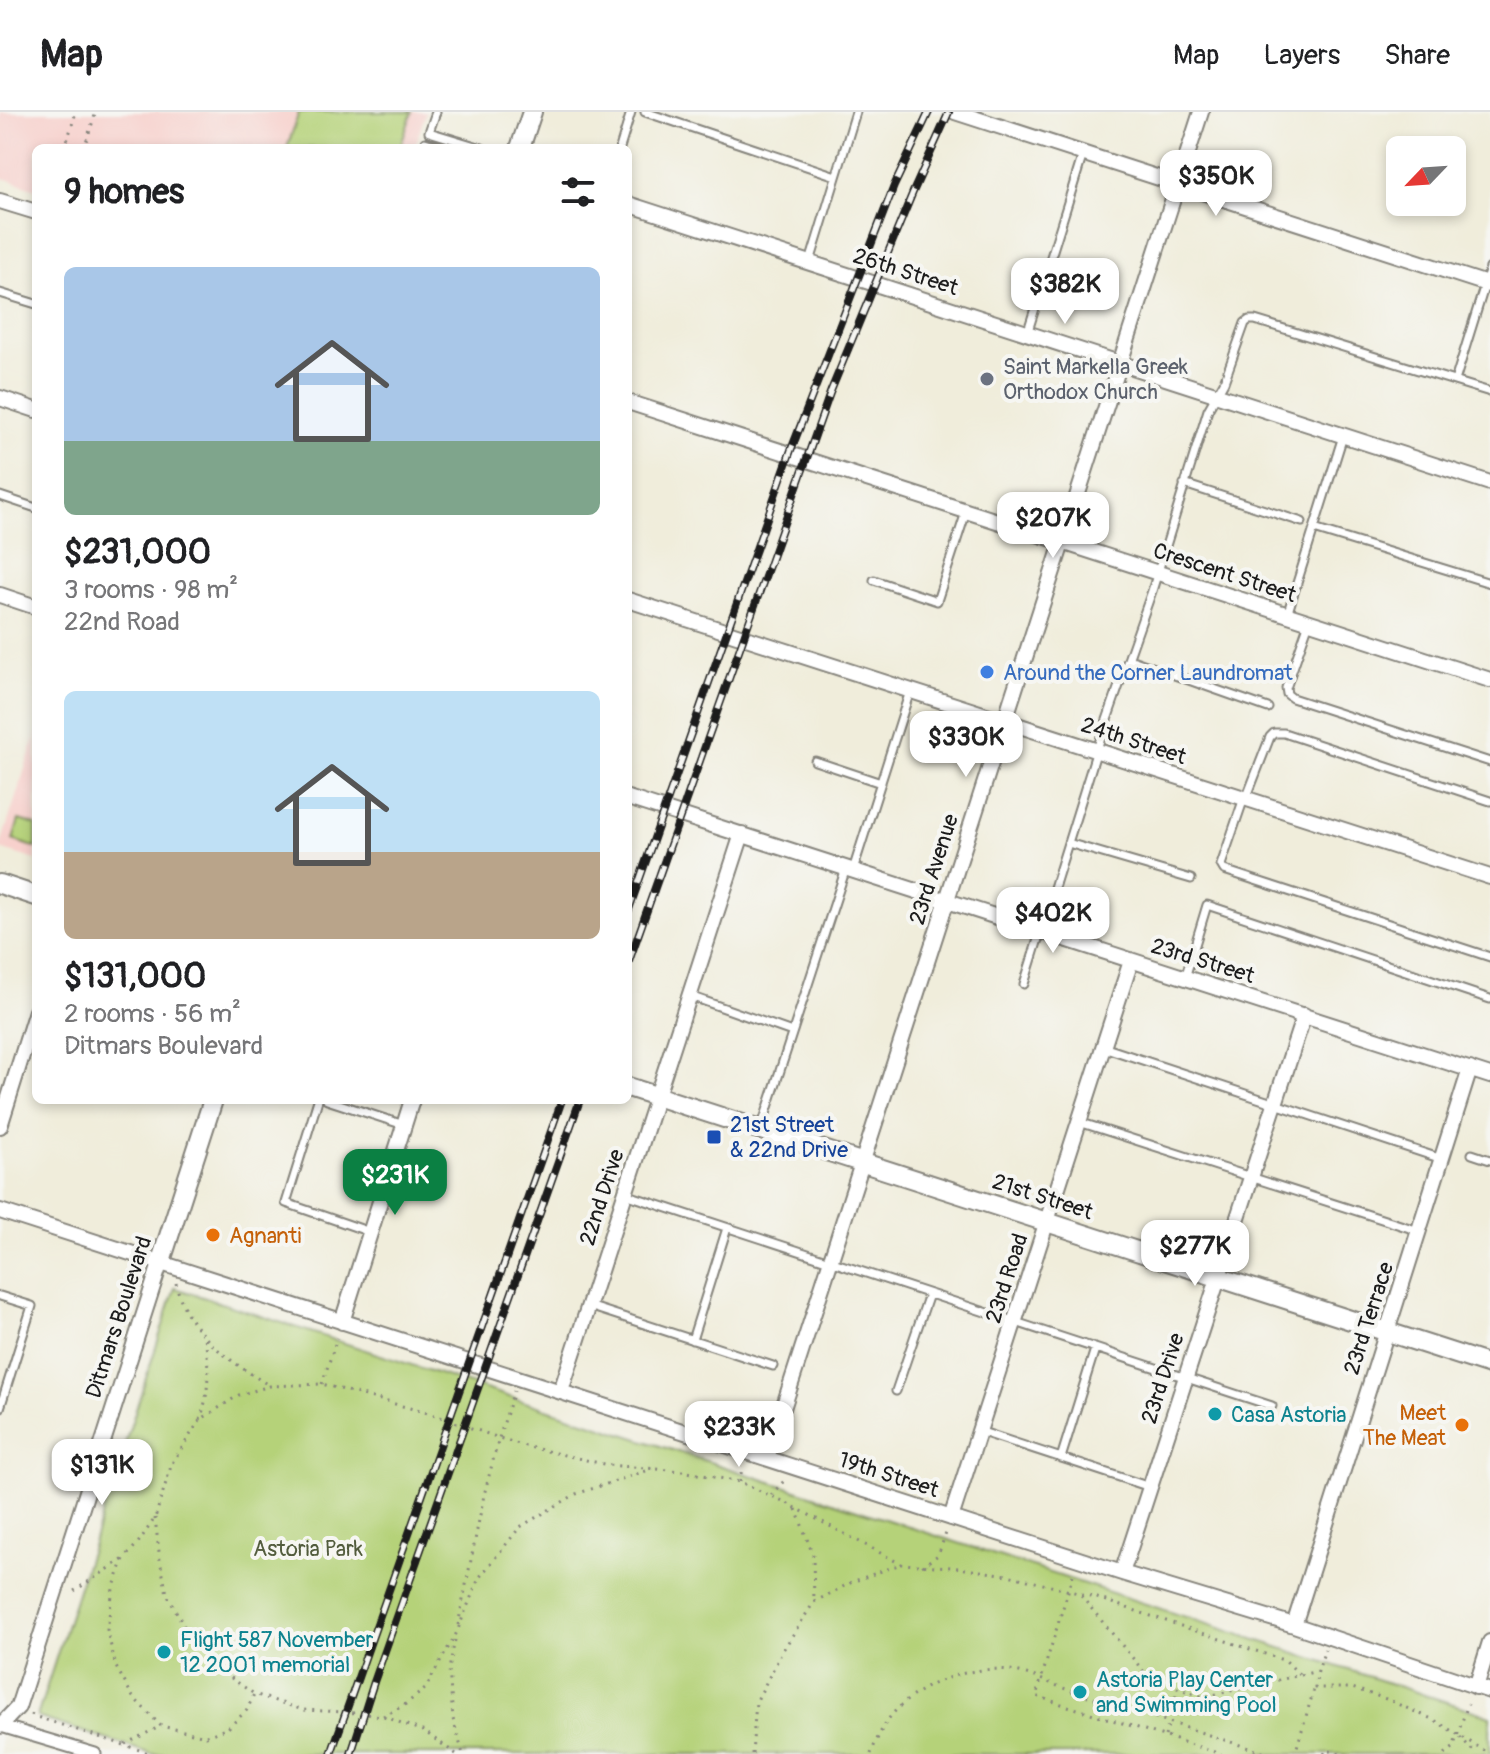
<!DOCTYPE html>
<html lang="en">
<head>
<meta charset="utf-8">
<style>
  body { margin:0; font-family:Pangolin,sans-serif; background:#f6f6f6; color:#202124; height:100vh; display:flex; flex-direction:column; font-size:30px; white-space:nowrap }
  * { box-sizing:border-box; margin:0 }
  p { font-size:26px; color:#757577 }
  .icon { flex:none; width:44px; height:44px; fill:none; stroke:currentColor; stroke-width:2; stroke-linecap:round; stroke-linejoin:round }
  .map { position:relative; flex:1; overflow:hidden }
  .side { position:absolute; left:32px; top:32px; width:600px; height:960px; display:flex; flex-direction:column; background:#fff; border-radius:12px; box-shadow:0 4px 12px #0003 }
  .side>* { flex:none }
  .needle { width:52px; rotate:245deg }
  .fabs { position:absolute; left:1386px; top:24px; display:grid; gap:16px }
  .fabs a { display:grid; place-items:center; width:80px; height:80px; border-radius:12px; background:#fff; box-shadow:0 4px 12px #0003; font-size:40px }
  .price { position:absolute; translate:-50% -68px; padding:0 18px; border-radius:16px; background:#fff; color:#222; font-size:26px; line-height:52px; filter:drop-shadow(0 2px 4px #0008) }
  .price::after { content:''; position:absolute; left:50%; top:48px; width:24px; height:18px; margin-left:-12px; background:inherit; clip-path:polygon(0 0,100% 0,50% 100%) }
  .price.active { background:#0b8043; color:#fff }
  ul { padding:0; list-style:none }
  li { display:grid; align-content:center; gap:16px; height:424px; padding:0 32px }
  li span { display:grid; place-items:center; height:248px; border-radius:12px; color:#555 }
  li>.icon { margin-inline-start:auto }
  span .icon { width:144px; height:144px; fill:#fffc; stroke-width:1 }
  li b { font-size:34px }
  h2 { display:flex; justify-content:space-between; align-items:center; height:96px; padding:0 32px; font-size:34px }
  header { display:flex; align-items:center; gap:48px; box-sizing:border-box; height:112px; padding:0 40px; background:#fff; border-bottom:2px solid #e0e0e0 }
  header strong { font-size:38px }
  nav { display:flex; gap:44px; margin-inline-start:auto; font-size:28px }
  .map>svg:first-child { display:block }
</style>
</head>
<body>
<header>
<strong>Map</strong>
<nav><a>Map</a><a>Layers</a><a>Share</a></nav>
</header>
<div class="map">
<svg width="1490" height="1642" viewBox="0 0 1490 1642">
  <rect width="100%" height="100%" fill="#f6f6f2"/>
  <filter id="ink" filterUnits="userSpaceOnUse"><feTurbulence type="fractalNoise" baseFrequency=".0125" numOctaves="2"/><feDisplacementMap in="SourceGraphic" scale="16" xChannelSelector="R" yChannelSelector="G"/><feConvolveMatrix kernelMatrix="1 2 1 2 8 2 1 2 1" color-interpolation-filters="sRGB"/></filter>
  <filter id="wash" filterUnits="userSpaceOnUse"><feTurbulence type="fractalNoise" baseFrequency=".006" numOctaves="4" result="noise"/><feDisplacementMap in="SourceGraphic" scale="32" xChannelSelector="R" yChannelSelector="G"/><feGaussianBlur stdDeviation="1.8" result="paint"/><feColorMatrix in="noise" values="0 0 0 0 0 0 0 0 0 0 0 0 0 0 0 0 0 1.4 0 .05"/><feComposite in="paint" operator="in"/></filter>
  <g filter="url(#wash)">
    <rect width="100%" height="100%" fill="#f0eddb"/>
    <path fill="#f7d0cc" d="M0,0H426L414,36H36V77L0,65Z
      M36,622V748L0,737V735Z"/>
    <path fill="#b5d279" stroke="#68774a" stroke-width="2" d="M299,0H412L400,36H287Z
      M19,708L36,713V736L13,728Z
      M175,1176L1490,1604V1642H152L37,1605Z"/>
  </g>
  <g filter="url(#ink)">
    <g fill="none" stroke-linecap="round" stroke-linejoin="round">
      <g stroke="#86847c" stroke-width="11">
        <path id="service" d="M436,0L429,20L482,36
          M645,0L836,64
          M425,30L444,36
          M620,36L631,0
          M810,150L856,0
          M0,181L36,192
          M1027,222L1083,42
          M1455,269L1490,156
          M1184,372L1302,410
          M0,384L36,396
          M1314,417L1490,471
          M874,468L937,489L966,400
          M1287,503L1343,324
          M1309,510L1286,576L1287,582L1292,586L1490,650
          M1129,547L1268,596
          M815,649L881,671
          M1244,686L1221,753L1224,758L1490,845
          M1246,687L1270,625L1274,621H1284L1490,689
          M1068,731L1191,767
          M853,758L910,579
          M1185,866L1207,793L1490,887
          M1024,872L1101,625L1152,479L1208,298L1224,270L1245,211L1249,208H1255L1490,280
          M690,884L792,920
          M1103,935L1442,1047
          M318,988L286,1091L370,1120
          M327,988L404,1013
          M1079,1010L1419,1119
          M761,1017L846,756
          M1472,1042L1490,1048
          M625,1082L1272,1294
          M0,1184L32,1194L0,1296
          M589,1194L773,1254
          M692,1228L727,1116
          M896,1279L929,1182
          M979,1319L1150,1375
          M1061,1346L1095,1237"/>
      </g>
      <g stroke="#86847c" stroke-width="15">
        <path id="pedestrian" d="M1,1614L95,1642"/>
      </g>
      <g stroke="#86847c" stroke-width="18">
        <path id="minor" d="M955,0L1490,173
          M0,89L36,100
          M628,92L1490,371
          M0,286L36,298
          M628,290L1490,568
          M0,483L36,495
          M628,488L1490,765
          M628,686L1490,964
          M0,1014L36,899
          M0,1099L1122,1461L1294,1513L1490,1579
          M342,1210L412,988
          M561,1279L742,722
          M767,1346L1201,0
          M951,1406L1131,849
          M1122,1461L1304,903
          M1294,1513L1470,957
          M1476,1575L1490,1530
          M0,1614L18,1595L160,1152"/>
      </g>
      <g stroke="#86847c" stroke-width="22">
        <path id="tertiary" d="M520,36L532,0
          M0,772L36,784
          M628,975L1490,1253
          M160,1152L213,988"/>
      </g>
      <path stroke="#86847c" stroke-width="3" stroke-dasharray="2 6" stroke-linecap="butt" d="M65,36L76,0
        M84,36L96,0
        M176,1171C186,1221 230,1249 270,1274
        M322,1272L337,1226
        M200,1308C210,1280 209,1254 205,1225
        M740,1370L742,1354
        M771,1383L784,1369
        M796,1397L813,1443L814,1490
        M155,1406L160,1448L167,1482L188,1522L217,1556L254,1582
        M922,1454L938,1443L946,1421
        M1073,1463L1036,1584L1221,1642
        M74,1479L124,1447
        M1081,1484L1150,1567L1204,1585L1318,1559L1325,1537
        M458,1513L484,1383L499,1326L514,1279
        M455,1528L449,1557L453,1607L463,1642
        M1318,1559L1315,1576H1352L1386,1587L1434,1608L1490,1642
        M1173,1593L1178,1578
        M31,1602L37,1605L152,1642
        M383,1604L403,1594L425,1577L456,1522L479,1466L520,1415L576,1382L652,1357
        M1165,1624L1169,1610
        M1460,1625L1476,1642
        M125,1632L161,1614
        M456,1642L425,1620L383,1604L346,1600L303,1598L254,1582L247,1598L228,1616L206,1624L161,1614L133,1585L116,1555L107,1518L113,1477L124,1447L138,1431L155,1406L172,1351L200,1308L239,1283L270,1274L322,1272L435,1303L499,1326L529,1335L608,1353L682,1359L740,1370L783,1389L901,1452L951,1455L1008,1463L1097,1486L1286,1549L1300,1563
        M752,1642L756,1590L783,1538L814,1490L852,1470L898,1453
        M871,1642C875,1631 881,1618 887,1609C913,1573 967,1553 1010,1558C1029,1561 1046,1570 1063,1576L1268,1642
        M1295,1642L1314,1577
        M1324,1642L1327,1638L1340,1642
        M1445,1642L1453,1636L1468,1592"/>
      <use href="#service" stroke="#fff" stroke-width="7"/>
      <use href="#pedestrian" stroke="#fff" stroke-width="11"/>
      <use href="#minor" stroke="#fff" stroke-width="14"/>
      <use href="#tertiary" stroke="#fff" stroke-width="18"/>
      <g stroke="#1c1c1c" stroke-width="8">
        <path id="rail" d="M628,800L791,338L894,74L929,0
          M628,852L830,281L913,80L949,0
          M331,1642L562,988
          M351,1642L374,1570L580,988"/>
      </g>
      <use href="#rail" stroke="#f6f6f2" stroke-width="5" stroke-dasharray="15" stroke-linecap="butt"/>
    </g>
  </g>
  <circle fill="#6b7280" stroke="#f6f6f2" stroke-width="3" cx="987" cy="267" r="8"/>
  <circle fill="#3f7fe0" stroke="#f6f6f2" stroke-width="3" cx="987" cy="560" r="8"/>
  <rect fill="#1a4fb4" stroke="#f6f6f2" stroke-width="3" x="706" y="1017" width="16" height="16" rx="4"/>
  <g fill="#e8710a" stroke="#f6f6f2" stroke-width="3">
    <circle cx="213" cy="1123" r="8"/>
    <circle cx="1462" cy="1313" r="8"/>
  </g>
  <g fill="#0f9aa8" stroke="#f6f6f2" stroke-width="3">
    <circle cx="1215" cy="1302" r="8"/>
    <circle cx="164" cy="1540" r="8"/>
    <circle cx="1080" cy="1580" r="8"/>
  </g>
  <g text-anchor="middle" stroke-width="8" stroke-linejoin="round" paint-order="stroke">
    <g font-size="22" fill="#1c1c1c" stroke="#f6f6f2">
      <text transform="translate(906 159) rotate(18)" y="8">26th Street</text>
      <text transform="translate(1225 460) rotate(18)" y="8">Crescent Street</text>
      <text transform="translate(1134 628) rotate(18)" y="8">24th Street</text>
      <text transform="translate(933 757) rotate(-72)" y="8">23rd Avenue</text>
      <text transform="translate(1203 848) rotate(17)" y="8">23rd Street</text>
      <text transform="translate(1043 1084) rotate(18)" y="8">21st Street</text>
      <text transform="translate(601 1085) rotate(-72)" y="8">22nd Drive</text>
      <text transform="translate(1006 1166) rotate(-72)" y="8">23rd Road</text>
      <text transform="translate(118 1205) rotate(-72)" y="8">Ditmars Boulevard</text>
      <text transform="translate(1368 1206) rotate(-72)" y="8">23rd Terrace</text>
      <text transform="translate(1162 1266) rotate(-72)" y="8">23rd Drive</text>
      <text transform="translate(889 1362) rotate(18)" y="8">19th Street</text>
    </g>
    <g font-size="22" fill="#5b616d" stroke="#f6f6f2" text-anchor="start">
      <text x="1003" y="262">Saint Markella Greek<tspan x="1003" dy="25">Orthodox Church</tspan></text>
    </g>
    <g font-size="22" fill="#366cbe" stroke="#f6f6f2" text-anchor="start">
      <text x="1003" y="568">Around the Corner Laundromat</text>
    </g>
    <g font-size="22" fill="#164399" stroke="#f6f6f2" text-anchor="start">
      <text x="730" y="1020">21st Street<tspan x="730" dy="25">&amp; 22nd Drive</tspan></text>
    </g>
    <g font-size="22" fill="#c56008" stroke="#f6f6f2" text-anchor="start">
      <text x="229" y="1131">Agnanti</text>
      <text x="1446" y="1308" text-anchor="end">Meet<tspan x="1446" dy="25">The Meat</tspan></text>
    </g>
    <g font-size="22" fill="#0d838f" stroke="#f6f6f2" text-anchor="start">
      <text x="1231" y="1310">Casa Astoria</text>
      <text x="180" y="1535">Flight 587 November<tspan x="180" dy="25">12 2001 memorial</tspan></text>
      <text x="1096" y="1575">Astoria Play Center<tspan x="1096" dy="25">and Swimming Pool</tspan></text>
    </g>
    <g font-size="22" fill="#525c3d" stroke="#f6f6f2">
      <text x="308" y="1444">Astoria Park</text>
    </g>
  </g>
</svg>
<div class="fabs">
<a><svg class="needle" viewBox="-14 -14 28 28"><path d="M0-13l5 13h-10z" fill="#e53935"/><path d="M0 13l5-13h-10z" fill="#757577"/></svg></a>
</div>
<b class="price" style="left:1216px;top:106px">$350K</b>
<b class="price" style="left:1065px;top:214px">$382K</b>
<b class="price" style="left:1053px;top:448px">$207K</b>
<b class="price" style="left:966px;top:667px">$330K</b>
<b class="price" style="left:1053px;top:843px">$402K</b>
<b class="price active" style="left:395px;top:1105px">$231K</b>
<b class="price" style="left:1195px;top:1176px">$277K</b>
<b class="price" style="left:739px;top:1357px">$233K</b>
<b class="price" style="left:102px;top:1395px">$131K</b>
<section class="side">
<h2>9 homes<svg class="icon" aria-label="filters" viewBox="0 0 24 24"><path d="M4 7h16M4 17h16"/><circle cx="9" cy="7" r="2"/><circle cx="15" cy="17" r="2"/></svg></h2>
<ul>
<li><span style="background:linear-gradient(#a9c7e8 70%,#7fa58c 0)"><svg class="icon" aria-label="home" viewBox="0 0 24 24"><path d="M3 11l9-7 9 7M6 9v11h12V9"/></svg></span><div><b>$231,000</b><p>3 rooms · 98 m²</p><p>22nd Road</p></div></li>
<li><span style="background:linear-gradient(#bfe0f5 65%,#b9a48a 0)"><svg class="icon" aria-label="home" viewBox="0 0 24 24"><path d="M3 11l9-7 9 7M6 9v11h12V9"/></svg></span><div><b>$131,000</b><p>2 rooms · 56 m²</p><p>Ditmars Boulevard</p></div></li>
</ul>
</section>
</div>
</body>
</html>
